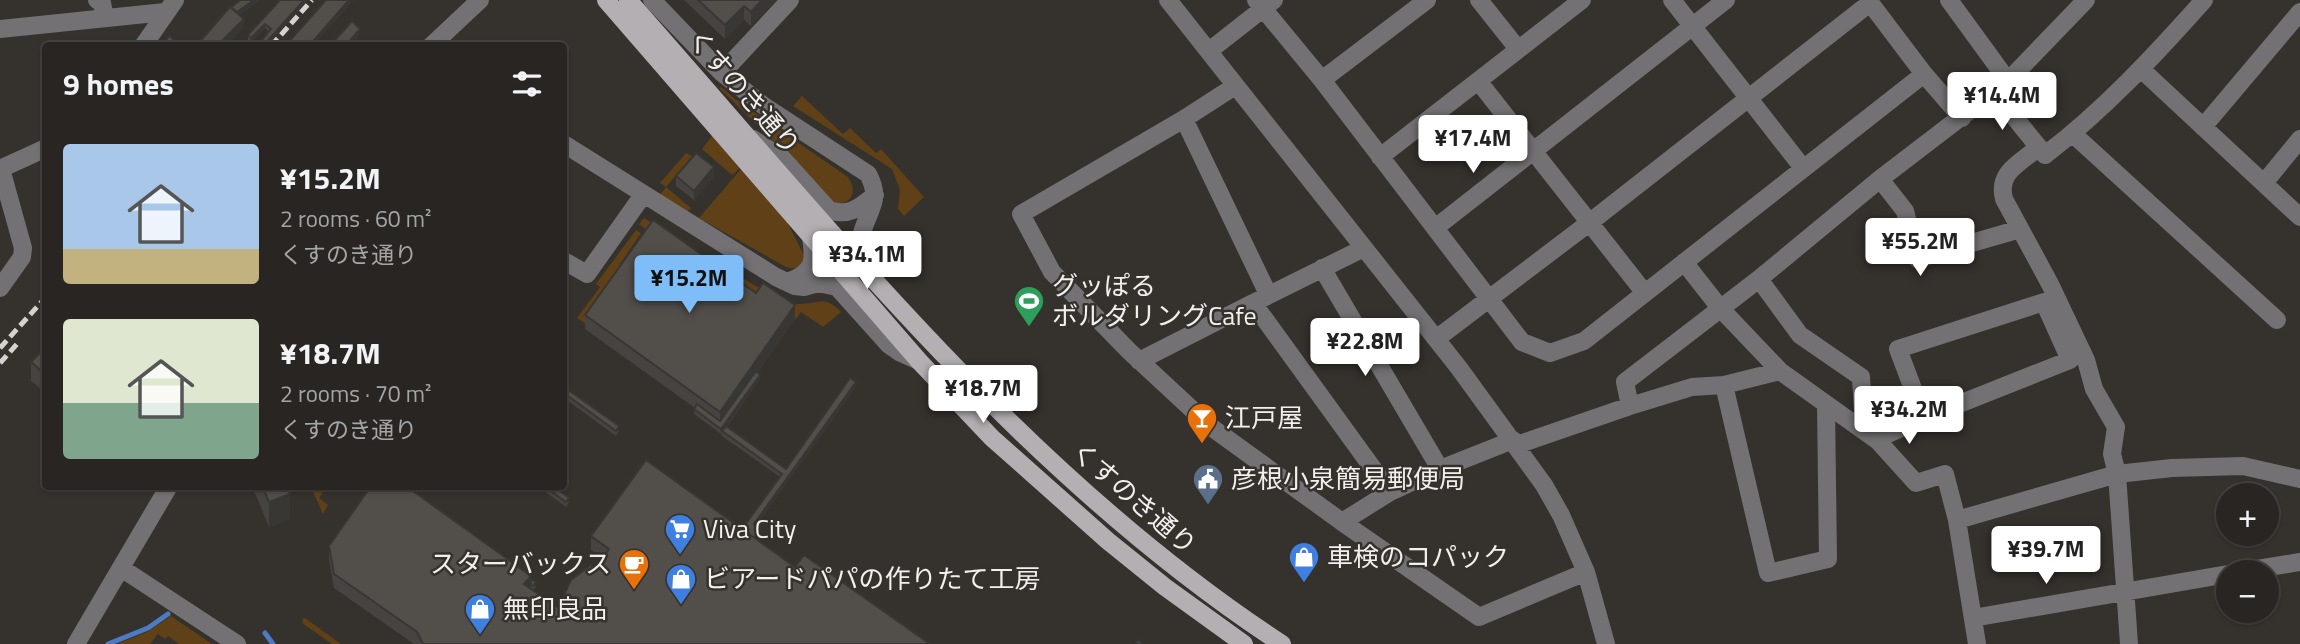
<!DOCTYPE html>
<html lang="en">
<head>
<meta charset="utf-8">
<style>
  body { margin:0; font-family:"Titillium Web","Noto Sans JP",sans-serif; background:#34312f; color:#f1f3f6; height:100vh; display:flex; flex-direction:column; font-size:26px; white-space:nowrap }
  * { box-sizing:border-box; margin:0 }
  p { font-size:23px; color:#a5a5a5 }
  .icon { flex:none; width:38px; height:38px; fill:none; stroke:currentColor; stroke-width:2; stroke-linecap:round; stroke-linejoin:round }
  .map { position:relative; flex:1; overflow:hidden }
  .panel { position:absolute; left:42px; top:42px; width:525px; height:448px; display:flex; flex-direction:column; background:#282522; border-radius:7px; box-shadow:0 2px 5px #0004,0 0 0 2px #444240 }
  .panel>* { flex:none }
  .buttons { position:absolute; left:2216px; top:483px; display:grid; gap:14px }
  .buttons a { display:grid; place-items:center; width:63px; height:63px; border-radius:50%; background:#282522; box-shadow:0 2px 5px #0004,0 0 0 2px #444240; font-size:35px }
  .price { position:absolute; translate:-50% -60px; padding:0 16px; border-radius:7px; background:#fff; color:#222; font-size:23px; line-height:46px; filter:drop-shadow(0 2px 4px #0008) }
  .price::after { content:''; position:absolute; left:50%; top:42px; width:21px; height:16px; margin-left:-10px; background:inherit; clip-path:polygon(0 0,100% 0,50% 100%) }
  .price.selected { background:#7fbdf9; color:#111 }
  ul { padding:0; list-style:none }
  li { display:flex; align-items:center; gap:21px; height:175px; padding:0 21px }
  li span { display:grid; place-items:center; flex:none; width:196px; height:140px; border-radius:7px; color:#555 }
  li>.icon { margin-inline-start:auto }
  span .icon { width:84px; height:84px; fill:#fffc; stroke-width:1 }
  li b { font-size:30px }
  h2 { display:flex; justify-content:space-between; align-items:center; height:84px; padding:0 21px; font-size:30px }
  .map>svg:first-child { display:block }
</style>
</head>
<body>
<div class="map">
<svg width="2300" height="644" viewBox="0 0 2300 644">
  <rect width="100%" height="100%" fill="#35312d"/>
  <path fill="#604017" d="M721,87L735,99L848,177C860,194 847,210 829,200L784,151L719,88Z
    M802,96L843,134L850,128L876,153L881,149L924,197L904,216L898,209L900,190L892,169L793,106Z
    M712,136L740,168L732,175L702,149Z
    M686,153L692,156L666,187L691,208L688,211L659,196L666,187L660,183Z
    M741,169L787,222L804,255C803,266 797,271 786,267L699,218Z
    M644,218L777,299C784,302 791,304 799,304C819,304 825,295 841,312L823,327L801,312L796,319L764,295L758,302L652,234L639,224Z
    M636,230L641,233L620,264L622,266L588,325L577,318L600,287L596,284Z
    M311,487H327L319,498L328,505L323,514Z
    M171,616L212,644H179L168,636L165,639L158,634L150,644H117L147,632Z
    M303,618H305L341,644H332L302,623Z"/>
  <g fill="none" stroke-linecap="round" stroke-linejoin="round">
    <path stroke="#4c7ac3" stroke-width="5" d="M265,633L273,644
      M108,644L148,628L168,614"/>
    <path stroke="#737173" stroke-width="18" d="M97,0L102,3L105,18
      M652,0L722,73L764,106L868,174C882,200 869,208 862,233C859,244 861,255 863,266
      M1168,0L1459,368L1544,485L1561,515L1586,572L1606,644
      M1256,0L1322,80L1522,342L1550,353L1584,341L1924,74
      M1479,0L1518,49
      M1672,0L1803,168
      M1868,0L1924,74L1962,118
      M1949,0L2008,81
      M0,29L165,12
      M143,46L175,0
      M431,46L480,0
      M1209,51L1274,0
      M2142,70L2300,217
      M722,73L790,0
      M1322,80L1427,0
      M1479,82L1644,292
      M1235,86L1184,119L1268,294
      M1994,92L2045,155C2104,110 2155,55 2204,0
      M1184,119L1021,214L1052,272L1129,351L1211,427L1342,522
      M2203,127L2300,12
      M2073,134L2277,320
      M753,139L782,158L829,210C849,217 860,207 875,195
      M564,144L776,277L795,286L804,287L818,283L837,287L889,345L899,352L919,361
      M2039,147C2020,163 1997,172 2004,199L2050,284L2086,360L2094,389L2116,427L2112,454L2117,474L2129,644
      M1380,157L1582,0
      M0,169L46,148
      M1880,179L1905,211L1917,259L2020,229
      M2264,183L2300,139
      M1435,228L1726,0
      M1364,248L1253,303L1390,492L1440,469L1513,440
      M564,261L587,274L643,195
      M1684,262L1720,308L1780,371L1878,441L1881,437L1924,418L1898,349L2044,302L2070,360L1924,418
      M1322,268L1440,469
      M1759,279L1800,335L1861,377L1864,431
      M787,282C816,272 815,259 810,232
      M0,288L22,257L23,248L1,169
      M1436,339L1589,223L1870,3
      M1139,361L1253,303
      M1724,385L1780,371
      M1826,405L1828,559L1768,573L1724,385L1692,387L1630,406L1625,382L1759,279L1880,179L2008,81L2086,0
      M1878,441L1916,483L1945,474L1957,520
      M1517,445L1630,406
      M1390,492L1342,522L1479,617L1586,572
      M121,568L237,644
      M2239,572L2300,562
      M1973,618L2228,574
      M76,644L169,486
      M1977,644L1957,520L2117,474L2172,468L2243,466L2300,479"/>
    <path stroke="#b3afb3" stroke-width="18" d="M606,0L919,361L992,438L1108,541L1165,587L1244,644
      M628,0C831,229 1023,475 1282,644"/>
    <path stroke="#d6d2d0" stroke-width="5" stroke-dasharray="10 5" stroke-linecap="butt" d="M271,46L312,0
      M0,348L46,297
      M0,363L17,344"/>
  </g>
  <path fill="#474340" d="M280,0H308L269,32L265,28L251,43L248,40V35Z
    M684,0H776L751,26L744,20L725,39Z
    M676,176L714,177L694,200L676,186Z
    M585,315L795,319L758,372L760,379L727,427L786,469L856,387L756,526L761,534L758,540L795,567L930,644H414L334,588L329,560V546L531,579L536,587L534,590L562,610V606L594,570L602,559L591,550V536L742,529L780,477L722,436V433L721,434L694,414L695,408L585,329Z
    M46,347V393L31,381V362Z
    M564,387L619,431L616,436L564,398Z
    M252,486H287L290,519L269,527Z
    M537,486H553L569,502L566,507Z"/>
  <path fill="#393734" d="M254,0H261L236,18V13Z
    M304,0H308L267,46H263Z
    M349,0H354L313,46H309Z
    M762,0H776L751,26V12Z
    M744,6V20L725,39V25Z
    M244,19V28L226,46H217Z
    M265,24V28L251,43V38Z
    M360,29V34L349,46H345Z
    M714,167V177L694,200V191Z
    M795,305V319L720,426V412Z
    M760,375V379L723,432L722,431L721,434V429Z
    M856,382V387L754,529V524Z
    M290,494V519L269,527V502Z
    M761,529V534L752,548V543Z
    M531,576V590L524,584Z"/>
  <path fill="#524e4a" stroke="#393734" stroke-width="2" d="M241,0H254L237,12L231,7Z
    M280,0H304L263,46H257L271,29L265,24L251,38L248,35Z
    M326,0H349L309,46H285Z
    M698,0H762L751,12L744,6L725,25Z
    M230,7L244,19L217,46H196Z
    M352,21L360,29L345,46H330Z
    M169,36L182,46H162Z
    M696,153L714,167L694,191L676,176Z
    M653,220L756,293L763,283L795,305L720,412L585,315Z
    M46,347V375L31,362Z
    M756,371L760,375L721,429L694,409L697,404L720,421Z
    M850,378L856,382L754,524L761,529L755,538L742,529L782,474L722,431L726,426L786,469Z
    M564,387L619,426L616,431L564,393Z
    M646,460L795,567L804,555L930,644H423L417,632L334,574L329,546L371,486H406L531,576L524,584L565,612L569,606H562L563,597L571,580L591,565L594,570L609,549L591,536Z
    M262,486H287L290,494L269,502Z
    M544,486H553L569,498L566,502Z
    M531,579L536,582L533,586L531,585Z
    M1138,640L1143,643L1142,644H1135Z"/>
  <defs>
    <g id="stadium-pin" transform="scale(1.575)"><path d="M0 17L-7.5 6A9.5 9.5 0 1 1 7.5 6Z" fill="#2e9e5b" stroke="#35312d"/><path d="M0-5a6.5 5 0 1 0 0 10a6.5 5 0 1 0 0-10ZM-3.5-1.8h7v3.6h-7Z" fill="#fff"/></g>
    <g id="bar-pin" transform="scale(1.575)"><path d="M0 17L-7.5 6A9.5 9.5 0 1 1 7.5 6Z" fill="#e8710a" stroke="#35312d"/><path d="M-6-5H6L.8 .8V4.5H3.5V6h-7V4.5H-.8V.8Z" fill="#fff"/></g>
    <g id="civic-pin" transform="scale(1.575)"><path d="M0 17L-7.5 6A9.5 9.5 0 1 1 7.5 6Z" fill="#5c6f8a" stroke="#35312d"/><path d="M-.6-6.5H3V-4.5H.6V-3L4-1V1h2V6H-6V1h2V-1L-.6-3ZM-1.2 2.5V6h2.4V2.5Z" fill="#fff"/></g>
    <g id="supermarket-pin" transform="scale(1.575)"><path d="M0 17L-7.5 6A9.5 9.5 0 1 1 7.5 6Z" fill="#3f7fe0" stroke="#35312d"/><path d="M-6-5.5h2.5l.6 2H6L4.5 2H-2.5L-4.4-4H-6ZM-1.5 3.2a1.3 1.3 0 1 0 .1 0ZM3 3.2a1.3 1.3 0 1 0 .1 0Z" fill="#fff"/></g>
    <g id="shop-pin" transform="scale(1.575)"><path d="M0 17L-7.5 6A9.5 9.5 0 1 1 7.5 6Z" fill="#3f7fe0" stroke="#35312d"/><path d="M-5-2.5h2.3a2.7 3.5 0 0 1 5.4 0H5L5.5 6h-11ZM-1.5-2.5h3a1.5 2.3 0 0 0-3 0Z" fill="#fff"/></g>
    <g id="cafe-pin" transform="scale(1.575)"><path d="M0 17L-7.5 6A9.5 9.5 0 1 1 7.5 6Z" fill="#e8710a" stroke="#35312d"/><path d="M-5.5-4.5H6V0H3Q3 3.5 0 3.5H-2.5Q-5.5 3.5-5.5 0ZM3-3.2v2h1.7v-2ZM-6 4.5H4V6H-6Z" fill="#fff"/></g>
  </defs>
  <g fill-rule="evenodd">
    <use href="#stadium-pin" x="1029" y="301"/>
    <use href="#bar-pin" x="1202" y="418"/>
    <use href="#civic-pin" x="1208" y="479"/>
    <use href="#supermarket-pin" x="680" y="529"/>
    <use href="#shop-pin" x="1304" y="557"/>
    <use href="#cafe-pin" x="634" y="564"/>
    <use href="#shop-pin" x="681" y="579"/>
    <use href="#shop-pin" x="480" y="609"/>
  </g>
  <g text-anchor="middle" stroke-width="5" stroke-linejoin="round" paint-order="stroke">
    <g font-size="26" fill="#f2efed" stroke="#35312d">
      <text transform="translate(744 92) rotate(49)" y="9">くすのき通り</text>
      <text transform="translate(1134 498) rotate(41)" y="9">くすのき通り</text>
    </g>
    <g font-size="26" fill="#f2efed" stroke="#35312d" text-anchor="start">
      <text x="1052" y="295">グッぽる<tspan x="1052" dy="30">ボルダリングCafe</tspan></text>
      <text x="1225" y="427">江戸屋</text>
      <text x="1231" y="488">彦根小泉簡易郵便局</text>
      <text x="703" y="538">Viva City</text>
      <text x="1327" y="566">車検のコパック</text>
      <text x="611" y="573" text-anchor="end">スターバックス</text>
      <text x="704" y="588">ビアードパパの作りたて工房</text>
      <text x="503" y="618">無印良品</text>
    </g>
  </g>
</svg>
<div class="buttons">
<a>+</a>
<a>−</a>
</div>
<b class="price" style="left:2002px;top:132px">¥14.4M</b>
<b class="price" style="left:1473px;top:175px">¥17.4M</b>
<b class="price" style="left:1920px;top:278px">¥55.2M</b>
<b class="price" style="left:867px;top:291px">¥34.1M</b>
<b class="price selected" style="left:689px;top:315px">¥15.2M</b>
<b class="price" style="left:1365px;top:378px">¥22.8M</b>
<b class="price" style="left:983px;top:425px">¥18.7M</b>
<b class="price" style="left:1909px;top:446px">¥34.2M</b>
<b class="price" style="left:2046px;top:586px">¥39.7M</b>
<section class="panel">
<h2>9 homes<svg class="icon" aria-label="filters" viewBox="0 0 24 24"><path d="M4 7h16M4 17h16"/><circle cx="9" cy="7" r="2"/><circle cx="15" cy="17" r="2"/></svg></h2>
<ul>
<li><span style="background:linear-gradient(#a9c7e8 75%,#c2b280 0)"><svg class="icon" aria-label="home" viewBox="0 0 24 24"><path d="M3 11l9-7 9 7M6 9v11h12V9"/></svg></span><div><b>¥15.2M</b><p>2 rooms · 60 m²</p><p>くすのき通り</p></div></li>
<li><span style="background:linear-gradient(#dfe7d0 60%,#7fa58c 0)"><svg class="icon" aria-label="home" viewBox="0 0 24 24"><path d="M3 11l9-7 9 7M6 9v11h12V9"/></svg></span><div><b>¥18.7M</b><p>2 rooms · 70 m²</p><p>くすのき通り</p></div></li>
</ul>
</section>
</div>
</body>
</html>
